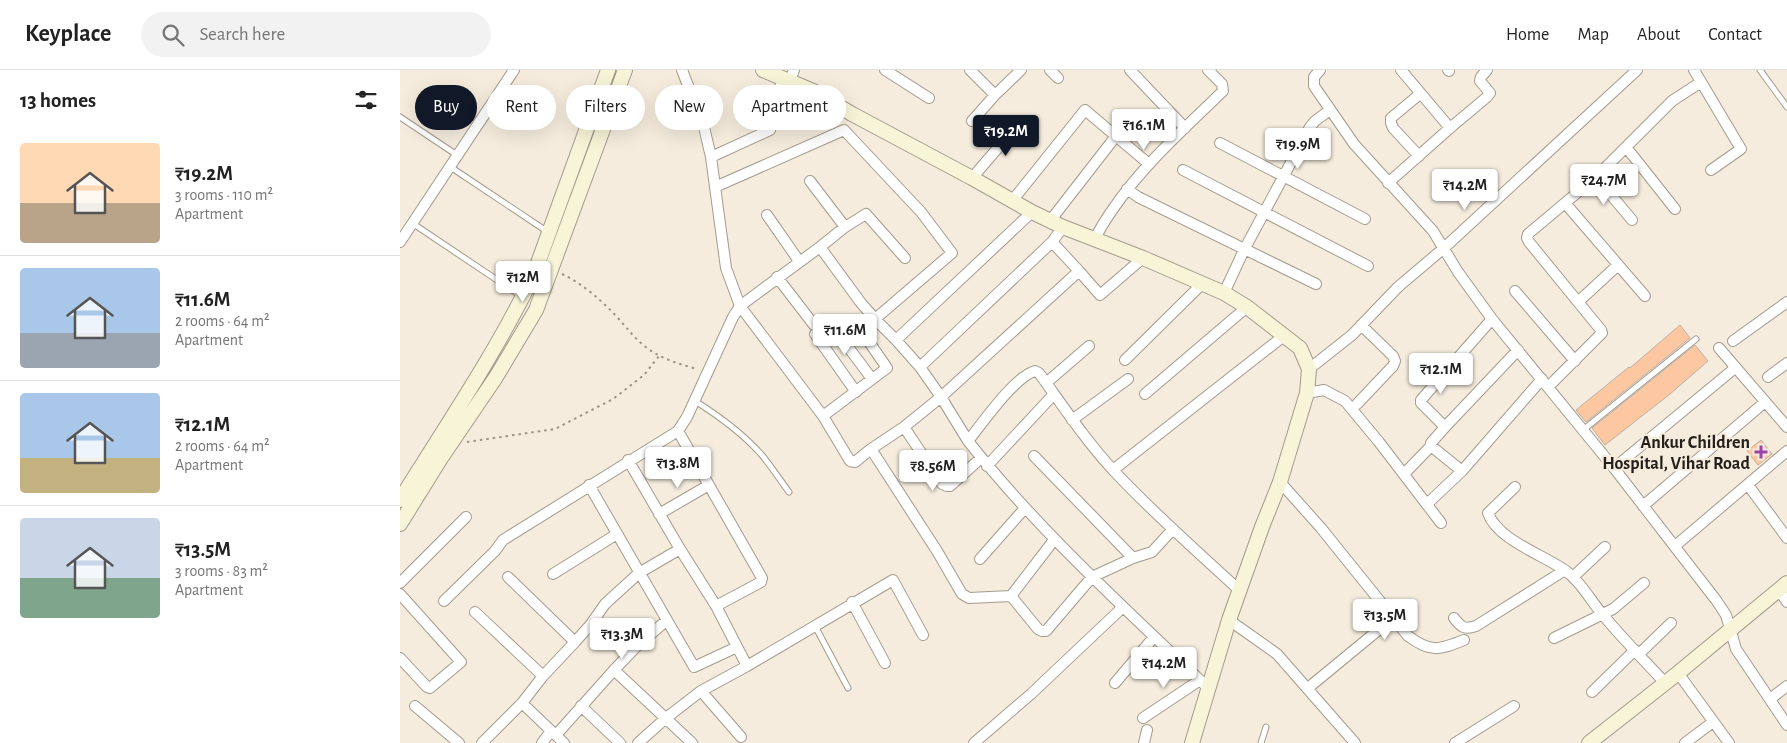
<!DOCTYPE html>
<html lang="en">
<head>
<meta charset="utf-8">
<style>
  body { margin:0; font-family:"Alegreya Sans",sans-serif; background:#f2f2f2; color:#222; height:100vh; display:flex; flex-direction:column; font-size:19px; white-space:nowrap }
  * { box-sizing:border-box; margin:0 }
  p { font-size:16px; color:#767676 }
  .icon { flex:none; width:28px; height:28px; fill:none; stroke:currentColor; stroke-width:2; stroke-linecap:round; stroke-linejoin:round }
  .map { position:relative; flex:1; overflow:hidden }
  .details { display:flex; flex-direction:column; background:#fff; width:400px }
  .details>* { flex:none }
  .guide { position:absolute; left:15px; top:15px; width:475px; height:45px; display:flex; gap:10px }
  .price { position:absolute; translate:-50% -42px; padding:0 11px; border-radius:5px; background:#fff; color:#222; font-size:16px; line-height:32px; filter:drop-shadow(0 1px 2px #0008) }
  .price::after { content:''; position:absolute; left:50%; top:30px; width:15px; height:11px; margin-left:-8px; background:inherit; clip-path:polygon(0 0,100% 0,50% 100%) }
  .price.active { background:#111827; color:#fff }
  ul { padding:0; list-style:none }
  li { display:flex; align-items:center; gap:15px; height:125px; padding:0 20px }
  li+li { border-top:1px solid #e0e0e0 }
  li span { display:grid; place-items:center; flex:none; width:140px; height:100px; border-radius:5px; color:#555 }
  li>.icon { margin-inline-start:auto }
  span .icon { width:60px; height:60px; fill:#fffc; stroke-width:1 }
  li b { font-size:21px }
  h2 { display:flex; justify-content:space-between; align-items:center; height:60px; padding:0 20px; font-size:21px }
  .tag { padding:0 18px; border-radius:22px; background:#fff; box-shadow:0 5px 20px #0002; font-size:18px; line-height:45px }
  .tag.active { background:#111827; color:#fff }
  header { display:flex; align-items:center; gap:30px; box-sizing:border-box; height:70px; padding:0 25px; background:#fff; border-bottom:1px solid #e0e0e0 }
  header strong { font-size:24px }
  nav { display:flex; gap:28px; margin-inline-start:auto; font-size:18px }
  .search { width:350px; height:45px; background:#f2f2f2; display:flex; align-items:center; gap:12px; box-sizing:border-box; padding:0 18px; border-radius:28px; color:#767676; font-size:19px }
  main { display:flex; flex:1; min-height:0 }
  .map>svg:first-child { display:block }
</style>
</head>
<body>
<header>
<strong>Keyplace</strong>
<div class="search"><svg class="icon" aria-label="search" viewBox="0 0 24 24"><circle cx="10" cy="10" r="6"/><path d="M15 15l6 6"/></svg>Search here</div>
<nav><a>Home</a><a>Map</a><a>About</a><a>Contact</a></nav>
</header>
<main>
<section class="details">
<h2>13 homes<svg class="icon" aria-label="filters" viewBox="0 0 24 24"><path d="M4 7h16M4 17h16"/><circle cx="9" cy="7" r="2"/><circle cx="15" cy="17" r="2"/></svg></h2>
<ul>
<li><span style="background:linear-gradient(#ffd9b3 60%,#b9a48a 0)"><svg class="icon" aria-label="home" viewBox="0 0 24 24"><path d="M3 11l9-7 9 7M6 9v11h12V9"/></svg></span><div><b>₹19.2M</b><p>3 rooms · 110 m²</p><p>Apartment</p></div></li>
<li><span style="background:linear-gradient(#a9c7e8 65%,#9aa5b1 0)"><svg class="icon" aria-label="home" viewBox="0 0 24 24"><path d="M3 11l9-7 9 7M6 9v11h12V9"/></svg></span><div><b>₹11.6M</b><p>2 rooms · 64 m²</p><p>Apartment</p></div></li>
<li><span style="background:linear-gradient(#a9c7e8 65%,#c2b280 0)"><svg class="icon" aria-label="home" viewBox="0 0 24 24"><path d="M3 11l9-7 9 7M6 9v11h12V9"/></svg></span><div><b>₹12.1M</b><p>2 rooms · 64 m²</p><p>Apartment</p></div></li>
<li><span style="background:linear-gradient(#c9d6e8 60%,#7fa58c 0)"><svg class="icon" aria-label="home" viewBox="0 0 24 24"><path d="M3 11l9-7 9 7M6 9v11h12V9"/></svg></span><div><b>₹13.5M</b><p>3 rooms · 83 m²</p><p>Apartment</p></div></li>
</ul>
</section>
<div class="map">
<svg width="1387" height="673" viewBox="0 0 1387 673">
  <rect width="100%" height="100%" fill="#f5ecdd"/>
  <path fill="#fdc7a1" stroke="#beafa5" d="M1280,255L1290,268L1186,352L1176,340L1229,297L1230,298Z
    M1295,275L1308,291L1270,324L1205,375L1192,358Z
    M1361,370L1372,384L1358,395L1347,381Z"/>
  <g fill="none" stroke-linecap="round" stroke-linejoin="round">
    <g stroke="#a39b8d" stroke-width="7">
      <path id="lane" d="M1360,0L1387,37
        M0,47L57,85
        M49,96L148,162
        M12,153L121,226
        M295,331C319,346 342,363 361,384C371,396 380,410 389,422
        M1183,360L1296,269
        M415,556L448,618
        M861,673L866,657"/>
    </g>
    <g stroke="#a39b8d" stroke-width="12">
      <path id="street" d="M485,0L529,28
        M570,0L595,25L572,51
        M650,0L658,8
        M730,0L785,58
        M920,0L914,7V16L954,74L1033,161L1058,202L1092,249L1214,398L1316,530L1326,545L1336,579L1387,655
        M1001,0L1050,58
        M1048,0L1049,1
        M1294,0L1341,79L1311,100
        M390,11L394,0
        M595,25L621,0
        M362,54L384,9
        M820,73L965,149
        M1226,77L1275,139
        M1019,86L993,58L991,53V48L1020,24
        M311,87L370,60
        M783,100L968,196
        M1196,107L1232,150
        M572,108L621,51
        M410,111L445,157
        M988,113L1050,58L1087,27L1090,23L1080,11L1081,7L1087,0
        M315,117L444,60L521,142L552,183L475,249L496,270L632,142
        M727,119L738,127L916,214
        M612,131L685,40L749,94
        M1165,133L1245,226
        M367,145L399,191
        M650,151L716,66
        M695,169C700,158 706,149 713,139C743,95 784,59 823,21L822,14L808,0
        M0,172L114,0
        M420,177L461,233L475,249L465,260V266L487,298L423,346
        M679,201L700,225L743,188
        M377,207L414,255
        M1115,221L1175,291
        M824,223L844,180L910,57L915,51L930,40
        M1178,232L1129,172L1127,168L1128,164L1196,107L1272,31L1301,12
        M434,258L472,309
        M415,264L456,322
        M496,270L520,297L541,327L679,201L652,172
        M1333,271L1387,232
        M1319,278L1387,357
        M725,290L802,214
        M520,297L652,172L663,157
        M909,299L952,265L998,217L1044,178L1237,0
        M1368,307L1387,293
        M646,313L689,276
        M1148,317L1202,263L1201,260L1178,232L1218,195
        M907,323L924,320L945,331L979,372L1041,453
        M745,324L847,237
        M957,334L993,296L995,291L993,286L961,255
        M672,350L728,309
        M504,357L542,414L547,416H550L581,388
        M1045,357L1118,280
        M278,361L362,508L361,512L316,536
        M568,371L541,327L504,357L471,379L537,481L562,524L569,528L611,526L638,559L642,561H646L692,507L733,488L752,482L773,459
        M471,379L455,392L450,391L423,346L340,236L420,177L445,157L466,144L505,188
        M634,386L733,488
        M228,390L280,479L316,536L347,596L301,621L266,648L238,673
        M587,396L654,324
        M1214,398L1335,298
        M713,400L885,265
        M1062,401L1031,376V373L1045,357L1021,333V330L1092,249
        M1004,404L1031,376
        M880,412L921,458L1008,566C1031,583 1039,580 1064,570
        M189,415L294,597L337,577
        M1348,415L1387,468
        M1115,417L1088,443C1097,469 1141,484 1163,499C1180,510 1190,530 1203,545C1222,568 1244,590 1265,613
        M1027,434L1062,401L1142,309
        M1243,436L1365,332
        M259,444L309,415
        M1275,476L1387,381
        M580,489L625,438
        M153,504L217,464
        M108,507L175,572L143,606L122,633
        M1173,507L1205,477
        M0,513L66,447
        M1379,520L1387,532
        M0,524L61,592L30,618L27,617L0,588
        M611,526L654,470
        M44,531L95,481L103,470L278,361L287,347L333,247L340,236L326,198L311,87L304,57L282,0
        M452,532L485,593
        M75,542L143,606
        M1054,548C1061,557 1064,560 1076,556L1165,500
        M829,550L877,584L955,673
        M1154,568L1213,539L1244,513
        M175,572L191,554L205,534L239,503L280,479
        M1239,584L1271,553
        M347,596L493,510L523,565
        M214,600L235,578L267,550
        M1278,603L1329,673
        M715,613L754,567
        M808,618C725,538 640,462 568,371C582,354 614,307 635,301L639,303C663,336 686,371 714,401C753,443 797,481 839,520
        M908,618L993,548
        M301,621L341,667
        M1192,622L1235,580
        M1370,629L1387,616
        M15,636L59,673
        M181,636L220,673
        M743,648L800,610
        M156,665L214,600L292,673
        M82,673L122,633L164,673
        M142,673L151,661
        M574,673L631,624L723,537
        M744,673L747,660
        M1055,673L1114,636
        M1285,673L1313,652"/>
    </g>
    <g stroke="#a39b8d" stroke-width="16">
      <path id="secondary" d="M363,0L413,21L452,44L572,108L632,142L663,157L743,188L824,223L847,237L900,278L909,299L907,323L880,412L862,457L829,550L792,673
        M0,430C46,356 96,283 134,204L208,0
        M0,454L41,388L96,307L136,240L225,0
        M1189,673L1278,603L1387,513"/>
    </g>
    <path stroke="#9b9489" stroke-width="2" stroke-dasharray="2.5 4" stroke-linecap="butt" d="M162,204C183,214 201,230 217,247C227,258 235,269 247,278C262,289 279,294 297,299
      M67,372L155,359L213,329L244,305L259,286"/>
    <use href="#lane" stroke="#fff" stroke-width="5"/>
    <use href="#street" stroke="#fff" stroke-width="10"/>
    <use href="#secondary" stroke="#f7f4d7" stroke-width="14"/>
  </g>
  <path fill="#9d41ab" stroke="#f5ecdd" stroke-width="2" d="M1358.5 374.5h5v5h5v5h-5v5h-5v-5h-5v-5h5z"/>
  <g text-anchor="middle" stroke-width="4.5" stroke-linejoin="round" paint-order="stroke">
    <g font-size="18" font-weight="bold" fill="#231f1a" stroke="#f5ecdd" text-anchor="end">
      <text x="1350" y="378">Ankur Children<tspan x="1350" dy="21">Hospital, Vihar Road</tspan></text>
    </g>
  </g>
</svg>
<b class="price" style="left:744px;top:81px">₹16.1M</b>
<b class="price active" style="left:606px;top:87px">₹19.2M</b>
<b class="price" style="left:898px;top:100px">₹19.9M</b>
<b class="price" style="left:1204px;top:136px">₹24.7M</b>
<b class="price" style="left:1065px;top:141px">₹14.2M</b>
<b class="price" style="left:123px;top:233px">₹12M</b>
<b class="price" style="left:445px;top:286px">₹11.6M</b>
<b class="price" style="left:1041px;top:325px">₹12.1M</b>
<b class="price" style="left:278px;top:419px">₹13.8M</b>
<b class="price" style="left:533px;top:422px">₹8.56M</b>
<b class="price" style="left:985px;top:571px">₹13.5M</b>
<b class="price" style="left:222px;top:590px">₹13.3M</b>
<b class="price" style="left:764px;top:619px">₹14.2M</b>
<div class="guide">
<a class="tag active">Buy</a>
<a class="tag">Rent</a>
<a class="tag">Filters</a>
<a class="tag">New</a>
<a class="tag">Apartment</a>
</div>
</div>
</main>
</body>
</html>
